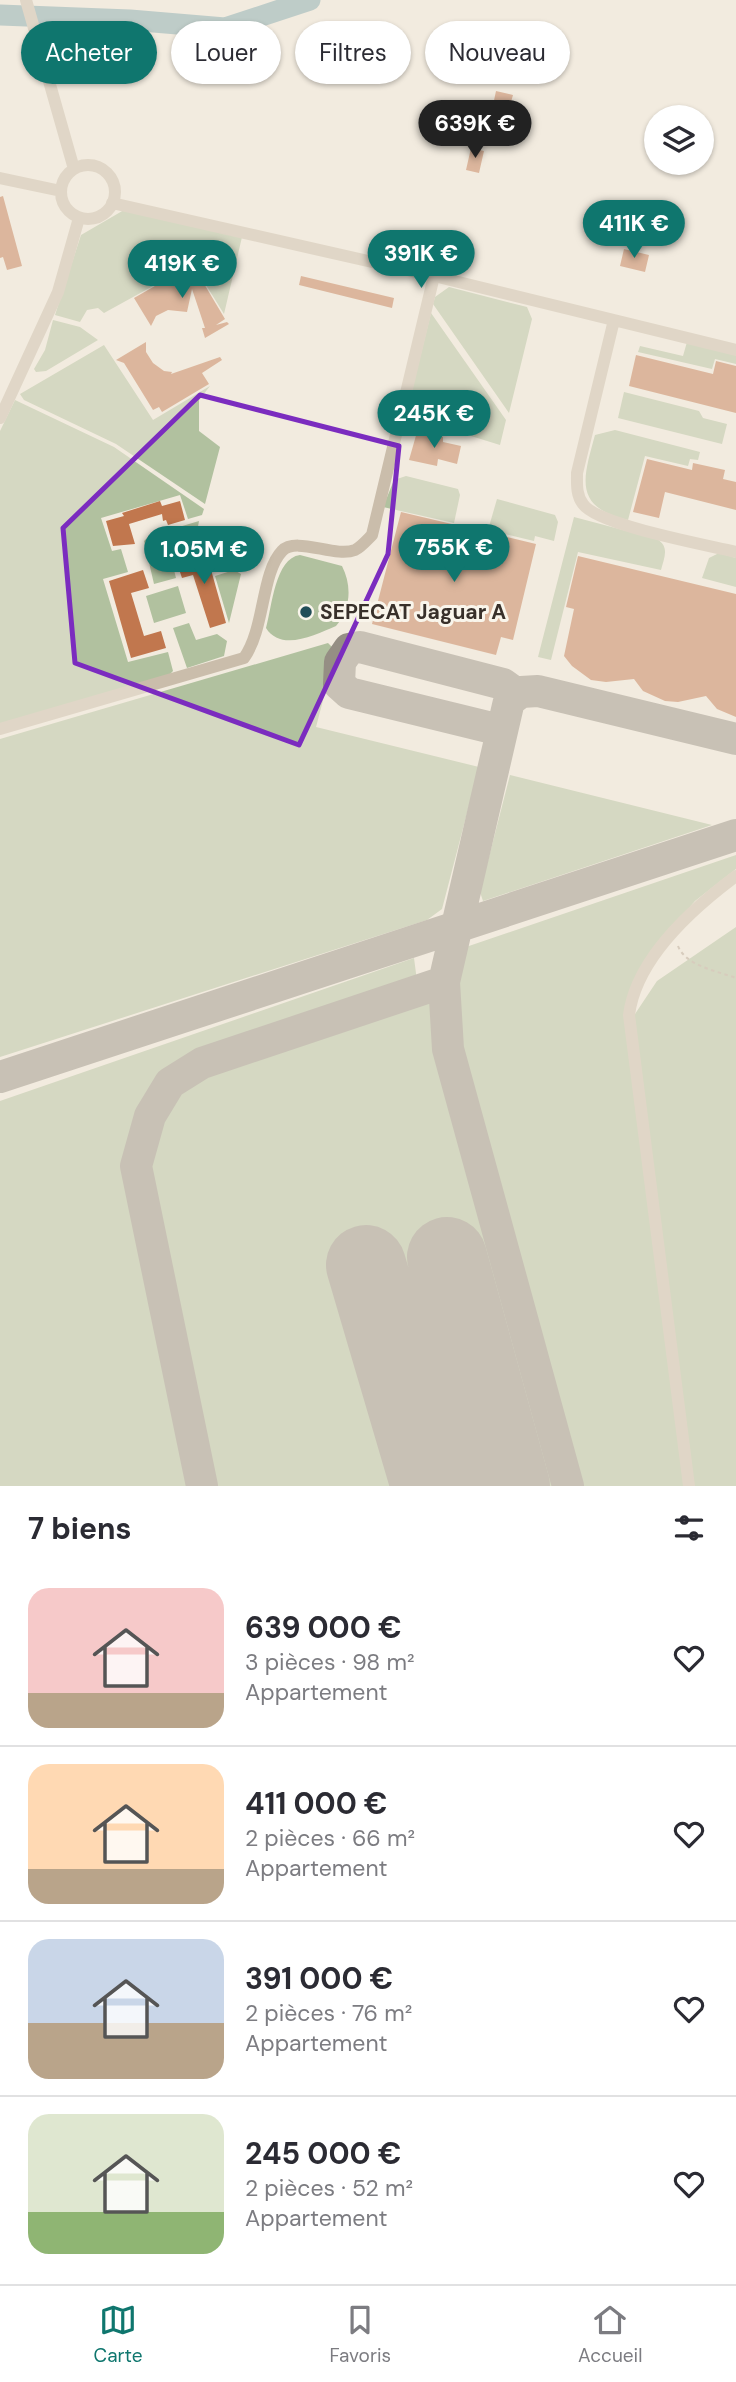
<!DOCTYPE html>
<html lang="fr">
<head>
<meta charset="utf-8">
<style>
  body { margin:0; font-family:"DM Sans",sans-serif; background:#f7f7f7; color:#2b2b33; height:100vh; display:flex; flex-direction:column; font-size:26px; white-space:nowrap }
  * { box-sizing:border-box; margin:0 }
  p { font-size:23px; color:#7c7c81 }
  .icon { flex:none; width:38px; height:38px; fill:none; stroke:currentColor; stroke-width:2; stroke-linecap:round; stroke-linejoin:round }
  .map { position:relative; height:1486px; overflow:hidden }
  .drawer { display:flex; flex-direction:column; background:#fff; flex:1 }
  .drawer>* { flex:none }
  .top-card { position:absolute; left:21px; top:21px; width:695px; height:63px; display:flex; gap:14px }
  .buttons { position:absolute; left:644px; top:105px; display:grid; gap:14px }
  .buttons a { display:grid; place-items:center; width:70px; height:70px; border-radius:50%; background:#fff; box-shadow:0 2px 5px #0004; font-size:35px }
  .price { position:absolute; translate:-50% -60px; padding:0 16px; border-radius:24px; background:#0f766e; color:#fff; font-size:23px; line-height:46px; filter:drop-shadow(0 2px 4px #0008) }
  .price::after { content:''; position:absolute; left:50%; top:42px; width:21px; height:16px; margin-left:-10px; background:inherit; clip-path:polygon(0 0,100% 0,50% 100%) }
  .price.selected { background:#222; color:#fff }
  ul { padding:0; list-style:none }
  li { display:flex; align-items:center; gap:21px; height:175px; padding:0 28px }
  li+li { border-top:2px solid #e1e1e2 }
  li span { display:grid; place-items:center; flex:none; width:196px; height:140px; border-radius:21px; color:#555 }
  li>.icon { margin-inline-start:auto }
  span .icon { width:84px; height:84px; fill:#fffc; stroke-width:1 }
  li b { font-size:30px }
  h2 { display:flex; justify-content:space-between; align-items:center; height:84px; padding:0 28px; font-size:30px }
  .tag { padding:0 24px; border-radius:32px; background:#fff; box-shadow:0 2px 5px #0004; font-size:24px; line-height:63px }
  .tag.selected { background:#0f766e; color:#fff }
  .tabs { display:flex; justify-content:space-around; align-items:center; height:98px; border-top:2px solid #e1e1e2; background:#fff; font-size:19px; color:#7c7c81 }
  .tabs a { display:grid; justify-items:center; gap:4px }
  .tabs .selected { color:#0f766e }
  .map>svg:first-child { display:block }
</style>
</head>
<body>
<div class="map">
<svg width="736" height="1486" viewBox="0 0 736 1486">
  <rect width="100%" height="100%" fill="#f2ebdf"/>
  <path fill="#b1c19f" d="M124,210L242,237L224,314L193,264L104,313L98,308L87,310L80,322L55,315L81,235Z
    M449,287L527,307L532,319L509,413L433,304L435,297Z
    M431,313L506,420L500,445L416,419L408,405Z
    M53,320L80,327L98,340L46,371L36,372L34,369L45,350Z
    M687,342L736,354V364L715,359L712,369L638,352L640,346L683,356Z
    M104,345L153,420L210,386L199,400V431L220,447L205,504L116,444L24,400L20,394Z
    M624,392L699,411L703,418L727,424L722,444L618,418Z
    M15,400L114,447L204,509L202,515L188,519L180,495L101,518L112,551L121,549L128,572L103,579L128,662L168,652L173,671L168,676L0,724V431Z
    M615,430L700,452L698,460L690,459L688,466L645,456L628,520C573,507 583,479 595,435Z
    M406,476L458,489L460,495L454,523L383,507L394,480Z
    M497,499L555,515L558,522L554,541L535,536L534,541L488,530Z
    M574,517L657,539C670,547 664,558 661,570L578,552L551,660L538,657Z
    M199,521L197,532L172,544L169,550L176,578L154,584L144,541L149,536Z
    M208,533L238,540L247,554L214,568L209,551L176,560L175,553L180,546Z
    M719,553L736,558V587L702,578L709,558Z
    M300,555L342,566C352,586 351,608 336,626C315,635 281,652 266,628C272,607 275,558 300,555Z
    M234,570L241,574L229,623L215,576Z
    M178,586L186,613L154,623L146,596Z
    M189,623L196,640L217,634L227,641L224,656L187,668L173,628Z
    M328,643L336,651L316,727L479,767L442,909L427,920L0,1057V739Z
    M510,775L712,825L483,901L480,892Z
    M736,855V869L695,901L659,943L627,1026L657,981L736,927V1486H0V1101L414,958L417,981L459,977L466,947Z"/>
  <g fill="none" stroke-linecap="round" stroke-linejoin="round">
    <path stroke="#7fa6ae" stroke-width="21" d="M0,15L130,20L225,28L310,0"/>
    <path stroke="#958e84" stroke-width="32" d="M500,738L492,728L349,693L339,684L340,662L349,649L360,647L503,684L510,689L509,701
      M0,1077L736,835
      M202,1486L136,1166L150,1116L170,1083L202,1063L444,982
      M568,1486L448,1049L444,982L509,701L521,692L538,691L736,739"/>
    <path stroke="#958e84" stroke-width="80" d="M447,1257L510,1486
      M366,1265L431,1486"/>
  </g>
  <path fill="#c1774e" d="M496,91L513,95L509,109L493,105Z
    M471,148L484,151L479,173L466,170Z
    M3,196L22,266L7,270L3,257L0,258V197Z
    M624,249L649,255L645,272L620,266Z
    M188,267L192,274L197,272L225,319L216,325L227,322L229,324L205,338L202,328H205L192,289L187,312L168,310L156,316L151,326L134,298Z
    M301,276L394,298L392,308L299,285Z
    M146,342V352L153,363L164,371L172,372L171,374L220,357L222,360L202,373L209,384L162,412L159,407L153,410L124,363L116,360Z
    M636,355L713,374L716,361L736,366V413L629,386Z
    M417,432L443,437V442L461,446L457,464L438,459L437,466L409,460Z
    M647,459L692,470L693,463L725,470L723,479L736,482V510L665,492L659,518L633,512Z
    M160,501L162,506L180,501L185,520L168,525L166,520L163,521L162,514L129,524L135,544L113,546L106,521L124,516L122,513Z
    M401,512L536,544L513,640L501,637L496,655L372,624Z
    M206,552L226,623L210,628L193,575L182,578L176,560Z
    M578,556L736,594V717L717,709L706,696L678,702L665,701L643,691L634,679L606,682L591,680L572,666L564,656L574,609L566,607Z
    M143,570L149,588L131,593L144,636L161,631L166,648L131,658L109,581Z"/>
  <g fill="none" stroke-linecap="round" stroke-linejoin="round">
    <path stroke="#b6a795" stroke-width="2" stroke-dasharray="3.5 3.5" stroke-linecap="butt" d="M678,946C686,966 717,971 736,978"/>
    <path stroke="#cabdab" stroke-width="12" d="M26,0L74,169
      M61 192a27 27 0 1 1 54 0a27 27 0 1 1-54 0Z
      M0,178L61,191
      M112,203L434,276L736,350
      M614,320L577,473C577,484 576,495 583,504C597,525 707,545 736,552
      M0,418L58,292L79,218
      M0,729L244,658C265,629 261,573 282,551C296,536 335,558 355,550C361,547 367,540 372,535L434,276
      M689,1486L629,1015C636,959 693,908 736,876"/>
  </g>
  <path d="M0 0H736V1486H0ZM200,395L399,446L388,554L299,745L75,663L63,528Z" fill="#f2ebdf" fill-opacity=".55" fill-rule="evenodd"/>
  <path fill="none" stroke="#7b2cbf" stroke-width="5" stroke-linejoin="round" d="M200,395L399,446L388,554L299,745L75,663L63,528Z"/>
  <circle fill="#214e58" stroke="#f9f5eb" stroke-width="2.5" cx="306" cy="612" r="7"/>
  <g text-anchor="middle" stroke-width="6" stroke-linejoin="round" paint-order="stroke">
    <g font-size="21" font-weight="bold" fill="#38302a" stroke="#f9f5eb" text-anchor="start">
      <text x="320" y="619">SEPECAT Jaguar A</text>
    </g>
  </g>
</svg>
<div class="buttons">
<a><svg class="icon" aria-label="layers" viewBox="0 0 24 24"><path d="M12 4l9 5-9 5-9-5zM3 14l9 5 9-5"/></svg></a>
</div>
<b class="price selected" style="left:475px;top:160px">639K €</b>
<b class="price" style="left:634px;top:260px">411K €</b>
<b class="price" style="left:421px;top:290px">391K €</b>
<b class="price" style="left:182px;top:300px">419K €</b>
<b class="price" style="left:434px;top:450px">245K €</b>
<b class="price" style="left:454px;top:584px">755K €</b>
<b class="price" style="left:204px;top:586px">1.05M €</b>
<div class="top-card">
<a class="tag selected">Acheter</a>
<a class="tag">Louer</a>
<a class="tag">Filtres</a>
<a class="tag">Nouveau</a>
</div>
</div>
<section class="drawer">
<h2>7 biens<svg class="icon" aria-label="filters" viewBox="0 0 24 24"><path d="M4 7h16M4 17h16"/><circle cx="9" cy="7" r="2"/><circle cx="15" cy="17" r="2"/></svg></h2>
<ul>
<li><span style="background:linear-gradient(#f6c9c9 75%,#b9a48a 0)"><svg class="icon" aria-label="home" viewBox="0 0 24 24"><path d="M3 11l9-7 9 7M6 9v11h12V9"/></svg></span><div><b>639 000 €</b><p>3 pièces · 98 m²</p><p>Appartement</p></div><svg class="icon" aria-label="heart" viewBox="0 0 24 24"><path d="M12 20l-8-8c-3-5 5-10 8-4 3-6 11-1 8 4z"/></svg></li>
<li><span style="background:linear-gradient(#ffd9b3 75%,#b9a48a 0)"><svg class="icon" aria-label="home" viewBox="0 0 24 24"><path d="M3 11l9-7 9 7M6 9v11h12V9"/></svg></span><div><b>411 000 €</b><p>2 pièces · 66 m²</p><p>Appartement</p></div><svg class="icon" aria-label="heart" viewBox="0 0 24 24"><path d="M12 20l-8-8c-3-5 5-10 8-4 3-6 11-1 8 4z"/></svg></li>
<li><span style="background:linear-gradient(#c9d6e8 60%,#b9a48a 0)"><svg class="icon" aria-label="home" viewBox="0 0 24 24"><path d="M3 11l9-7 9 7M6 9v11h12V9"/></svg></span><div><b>391 000 €</b><p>2 pièces · 76 m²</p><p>Appartement</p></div><svg class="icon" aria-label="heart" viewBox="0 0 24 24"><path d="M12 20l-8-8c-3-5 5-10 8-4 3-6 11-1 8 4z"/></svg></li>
<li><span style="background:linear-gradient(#dfe7d0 70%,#8fb573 0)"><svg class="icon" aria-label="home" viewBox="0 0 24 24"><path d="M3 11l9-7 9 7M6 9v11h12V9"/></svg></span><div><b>245 000 €</b><p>2 pièces · 52 m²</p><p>Appartement</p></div><svg class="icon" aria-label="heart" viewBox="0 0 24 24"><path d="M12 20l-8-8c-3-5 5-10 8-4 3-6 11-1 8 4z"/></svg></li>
</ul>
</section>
<nav class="tabs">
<a class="selected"><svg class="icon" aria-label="map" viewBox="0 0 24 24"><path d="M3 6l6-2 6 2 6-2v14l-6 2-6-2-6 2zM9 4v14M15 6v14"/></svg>Carte</a>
<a><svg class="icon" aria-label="saved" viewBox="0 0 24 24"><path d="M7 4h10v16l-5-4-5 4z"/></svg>Favoris</a>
<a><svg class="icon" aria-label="home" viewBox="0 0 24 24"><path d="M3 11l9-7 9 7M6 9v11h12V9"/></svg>Accueil</a>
</nav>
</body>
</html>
